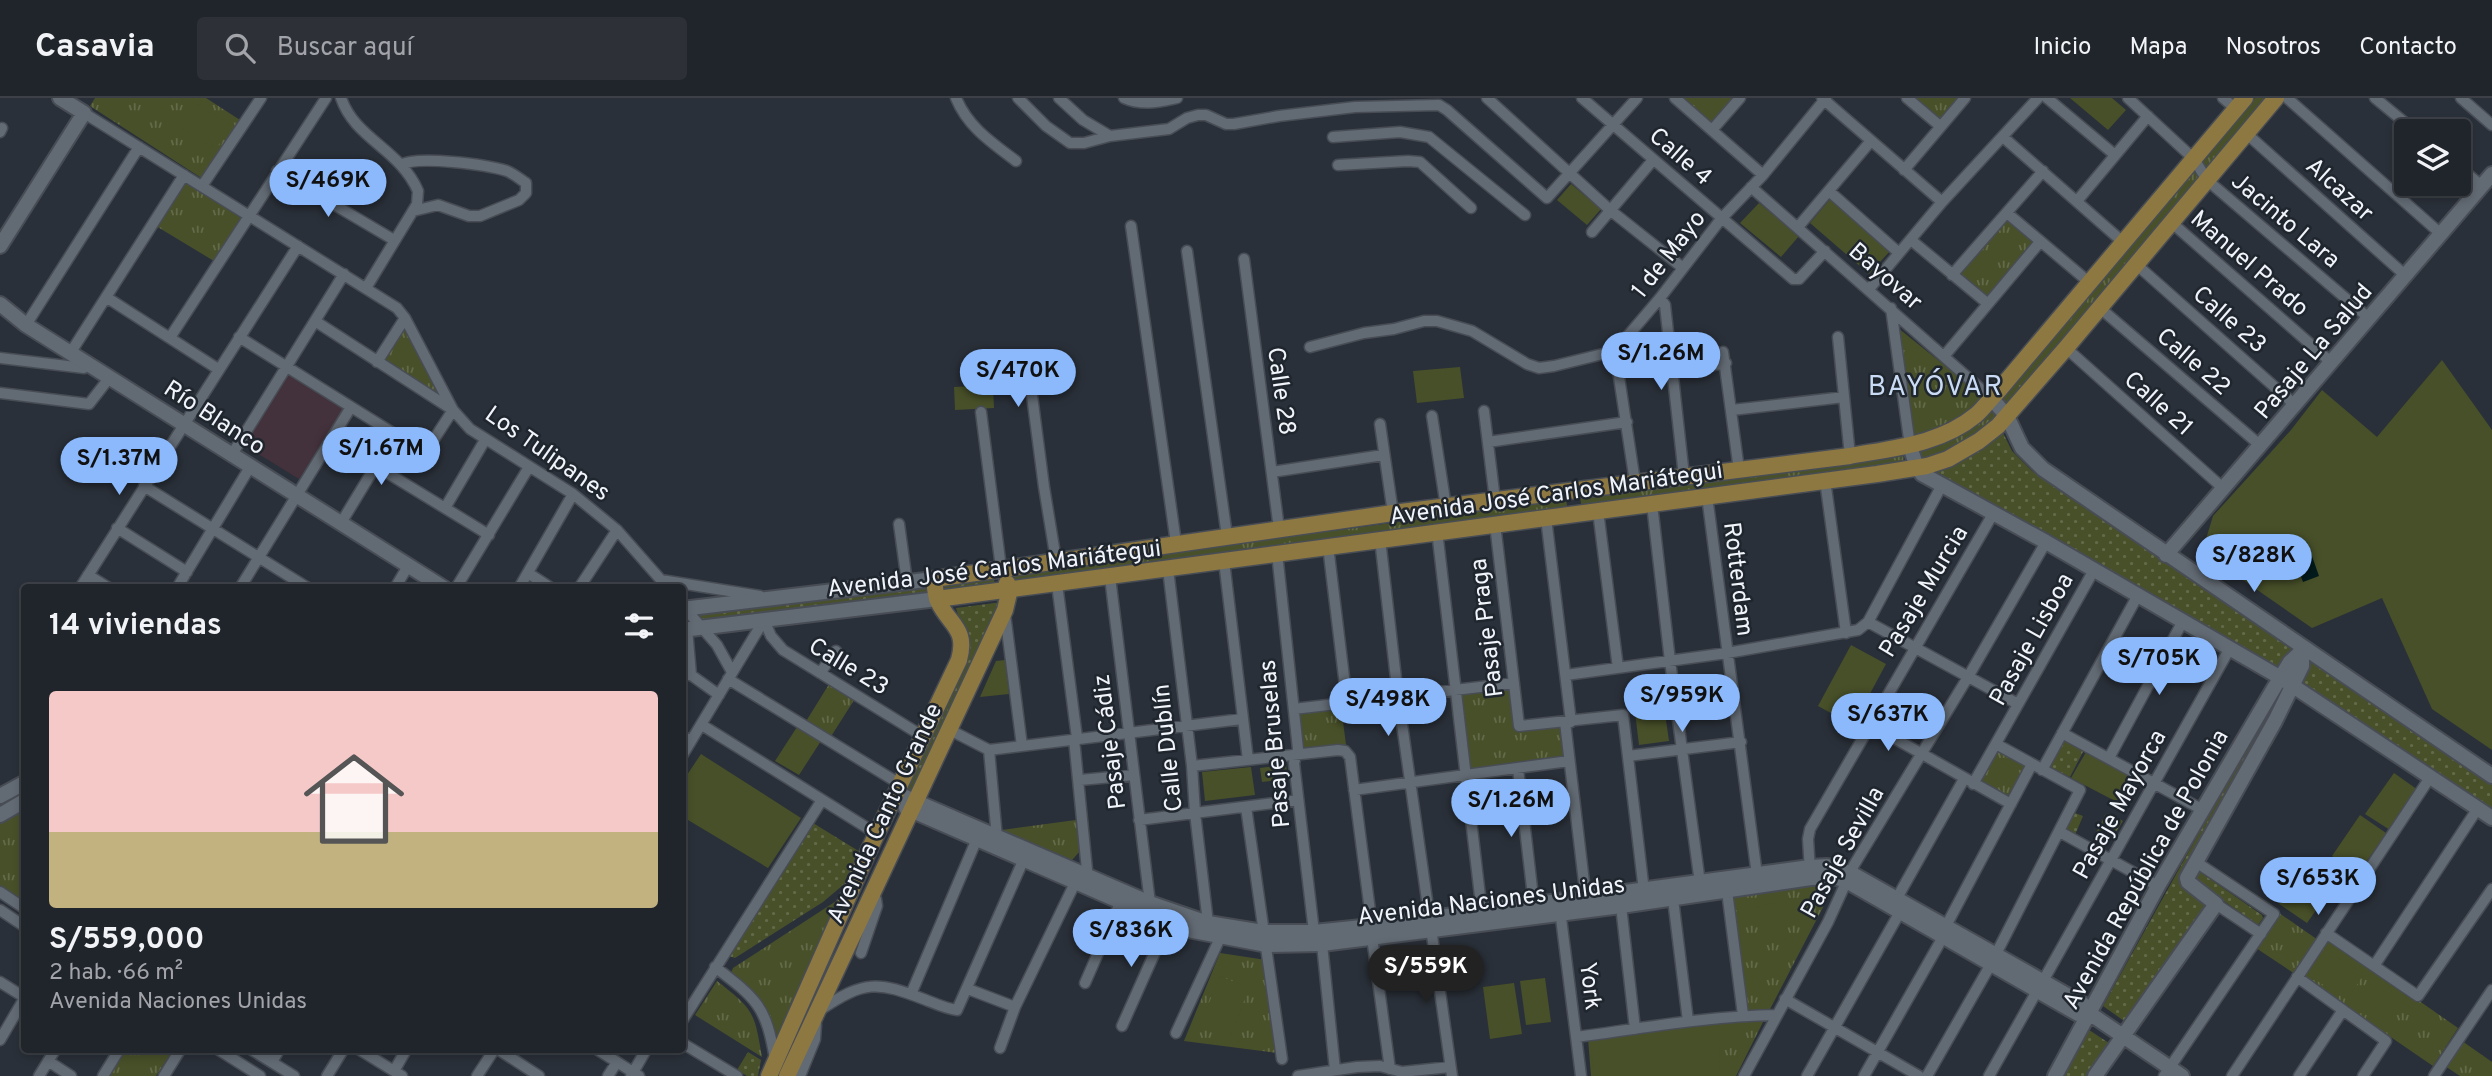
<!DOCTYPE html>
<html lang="es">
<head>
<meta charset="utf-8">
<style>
  body { margin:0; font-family:Overpass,sans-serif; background:#2d3037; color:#f1f3f6; height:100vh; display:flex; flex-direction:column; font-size:26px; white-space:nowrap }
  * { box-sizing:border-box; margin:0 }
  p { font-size:23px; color:#a2a4a9 }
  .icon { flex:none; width:38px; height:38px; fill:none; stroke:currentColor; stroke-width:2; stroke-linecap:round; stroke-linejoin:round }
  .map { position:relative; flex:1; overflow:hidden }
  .panel { position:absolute; left:21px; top:486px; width:665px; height:469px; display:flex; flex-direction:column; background:#20242b; border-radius:7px; box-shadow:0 4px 10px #0003,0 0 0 2px #3d4147 }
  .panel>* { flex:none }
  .fabs { position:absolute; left:2394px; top:21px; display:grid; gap:14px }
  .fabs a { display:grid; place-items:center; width:77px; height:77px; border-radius:7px; background:#20242b; box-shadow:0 4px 10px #0003,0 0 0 2px #3d4147; font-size:35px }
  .price { position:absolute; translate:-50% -60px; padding:0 16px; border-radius:24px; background:#8bb9fc; color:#111; font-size:23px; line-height:46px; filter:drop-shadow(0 2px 4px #0008) }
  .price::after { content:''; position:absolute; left:50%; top:42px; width:21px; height:16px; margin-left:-10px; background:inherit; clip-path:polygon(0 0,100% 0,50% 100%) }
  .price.on { background:#222; color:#fff }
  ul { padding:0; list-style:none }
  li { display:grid; align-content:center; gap:14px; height:371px; padding:0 28px }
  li+li { border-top:2px solid #3d4147 }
  li span { display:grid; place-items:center; height:217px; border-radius:7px; color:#555 }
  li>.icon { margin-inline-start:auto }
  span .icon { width:126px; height:126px; fill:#fffc; stroke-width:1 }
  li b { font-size:30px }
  h2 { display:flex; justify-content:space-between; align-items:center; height:84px; padding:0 28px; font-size:30px }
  header { display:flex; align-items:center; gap:42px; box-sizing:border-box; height:98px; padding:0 35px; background:#20242b; border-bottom:2px solid #3d4147 }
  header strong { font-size:33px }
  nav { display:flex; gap:38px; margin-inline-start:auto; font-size:24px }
  .search { width:490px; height:63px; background:#2d3037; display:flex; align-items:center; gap:18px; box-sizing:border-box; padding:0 24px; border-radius:7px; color:#a2a4a9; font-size:26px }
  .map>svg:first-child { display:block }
</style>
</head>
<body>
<header>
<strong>Casavia</strong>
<div class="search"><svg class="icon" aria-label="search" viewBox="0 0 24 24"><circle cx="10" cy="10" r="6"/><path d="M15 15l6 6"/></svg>Buscar aquí</div>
<nav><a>Inicio</a><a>Mapa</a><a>Nosotros</a><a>Contacto</a></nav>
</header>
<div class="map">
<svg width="2492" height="978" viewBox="0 0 2492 978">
  <defs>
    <pattern id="grass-dots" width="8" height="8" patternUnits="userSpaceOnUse" patternTransform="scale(1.75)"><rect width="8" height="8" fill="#485029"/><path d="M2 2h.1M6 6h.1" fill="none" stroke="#636a49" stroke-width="1.8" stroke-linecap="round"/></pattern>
    <pattern id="park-tufts" width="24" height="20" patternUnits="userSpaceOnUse" patternTransform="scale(1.75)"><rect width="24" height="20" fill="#485029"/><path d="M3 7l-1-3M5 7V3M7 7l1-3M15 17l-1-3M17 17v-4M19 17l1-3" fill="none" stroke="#636a49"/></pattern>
  </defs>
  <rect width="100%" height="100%" fill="#2a3039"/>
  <path fill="#43313b" d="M288,277L344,311L299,381L242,346Z"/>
  <path fill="url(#grass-dots)" d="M2002,333L2012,353L2032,373L2292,551V555L2280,570H2275L1933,375V373Z
    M993,478L995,486L945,493L944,488L946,484Z
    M924,487L927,491L928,495L924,497L706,526L697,517Z
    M1002,504L912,696L905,691L968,551L956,510Z
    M2304,557L2492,685V716L2298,584Z
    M2279,591L2286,595L2183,784L2208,809L2127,925L2103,908Z
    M2062,641L2084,652L2070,679L2047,668Z
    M2075,715L2083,718L2075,737L2065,729Z
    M2109,715L2123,723L2112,740H2103L2096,735L2105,717Z
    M813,725L865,757L843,787L823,804L735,860L729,858Z
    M2197,772L2262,817L2263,820L2258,827L2194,782Z
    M2089,932L2112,947L2090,978H2063Z
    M748,954L761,962L758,978H747L737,972Z"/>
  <path fill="url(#park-tufts)" d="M95,0H206L240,22L203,81L90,8Z
    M1680,0H1732L1734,1L1712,27Z
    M1917,0H1960L1939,23L1915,2Z
    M2255,0H2268L2010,311L2002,302Z
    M183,82L241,120L214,163L156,128Z
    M2007,118L2036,142L1989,199L1959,175Z
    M404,227L445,302L381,262Z
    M1898,230L1984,299C1958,323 1947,331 1914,342Z
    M1995,308L2002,317L1957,352L1920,364L1918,353C1950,347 1971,329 1995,308Z
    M1903,355L1904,366L1582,410L1580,400Z
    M1566,402L1568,412L1017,489L1013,475Z
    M831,583L856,599L830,640L805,625Z
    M1512,587L1517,630L1564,626L1567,662L1469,677L1460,592Z
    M1341,608L1346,647L1299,653L1295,613Z
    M1997,648L2030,667L2010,704L1975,685Z
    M24,711V797L21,803L0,790V724Z
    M1076,722L1080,753L1072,762L1002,732Z
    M1811,783L1833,790L1768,915H1743L1728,796Z
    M847,796L776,954L747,889L731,875L733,870Z
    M2279,815L2318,842L2295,876L2256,850Z
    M2329,840L2458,930L2433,968L2303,879Z
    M1220,855L1266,862L1277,955L1184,943Z
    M717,883C754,912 754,913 762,959L695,917Z
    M1765,920L1736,978H1591L1588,940Z
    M2462,943L2492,964V978H2460L2445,968Z
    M126,952H173L156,978H110Z"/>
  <path fill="#485029" d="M2070,0H2112L2126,12L2108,32Z
    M194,4L231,27L216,51L179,28Z
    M1571,86L1601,111L1587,127L1557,102Z
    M1831,100L1891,152L1869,176L1810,125Z
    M1759,105L1799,138L1781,159L1740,125Z
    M2442,262L2492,332V652L2432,611L2382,500L2312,530L2217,464L2211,458L2206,441L2213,418L2291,332L2322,292L2377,339Z
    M1460,269L1464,300L1417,305L1413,273Z
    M993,287L994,310L955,312L954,289Z
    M1851,547L1886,566L1853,627L1818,608Z
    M1005,562L1009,596L980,599L996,563Z
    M1662,594L1669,643L1639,647L1633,598Z
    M797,629L821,643L799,677L775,663Z
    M2086,654L2131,678L2117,704L2071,680Z
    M701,656L801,720L768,770L683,719V683Z
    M1286,667L1288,681L1262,684L1260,670Z
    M1251,669L1255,697L1205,703L1202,674Z
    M2394,675L2418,692L2390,732L2365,716Z
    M2360,717L2386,735L2358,776L2332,758Z
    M2312,759L2340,778L2307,825L2279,806Z
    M1778,804L1790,840L1767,845L1756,809Z
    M2326,851L2364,876L2347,902L2308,877Z
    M1220,878L1249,890L1230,939L1200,927Z
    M1545,880L1551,924L1526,927L1520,883Z
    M2367,884L2390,899L2381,913L2358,898Z
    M1514,885L1522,936L1490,941L1483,889Z
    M1718,922L1720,978H1594L1590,942Z"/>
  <path fill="#031b1d" d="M2307,444L2319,478L2303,484L2290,450Z"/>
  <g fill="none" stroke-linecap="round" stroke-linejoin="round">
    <g stroke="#484d55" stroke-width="13">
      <path id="street" d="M341,0C355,41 400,51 418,93L417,106L411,116L366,190
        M956,0C968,29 991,44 1016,63
        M1018,0L1046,28L1070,45H1084L1110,38L1169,31L1187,20L1198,17H1206L1226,26H1234L1279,18L1355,9L1439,7L1447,12L1547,100L1637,0
        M1059,0L1083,22L1110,38
        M1124,0C1142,8 1158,4 1177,0
        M1487,0L1610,112L1683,170
        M1582,0L1793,181H1799L1825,153
        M1675,0L1763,77
        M1822,0L1942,104
        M1907,0L1940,28
        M2047,0L2115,57
        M2128,0L2194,61L2207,82L2370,221
        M2223,0L2236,11
        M2287,0L2441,136
        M2375,0L2415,33
        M2461,0L2492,27
        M84,15L397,210L405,220L453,312L470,331L573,396L617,432L668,490
        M1712,32L1740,0
        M0,34L2,30
        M2247,36L2406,178
        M1333,39L1400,34L1429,39L1525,117
        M2003,39L2124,145
        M401,67C417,57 488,67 507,73C514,76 520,81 526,85V95L519,102L480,118H469L438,107L413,113
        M1338,67L1408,63L1420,64L1471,110
        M2459,69L2482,88
        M1904,72L1965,0
        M277,73L394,142
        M202,88L261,0
        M1751,89L1991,300
        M1829,93L1899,155
        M2077,103L2148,18
        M2007,115L2090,185
        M2171,124L2332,265
        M1131,128L1176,445
        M1798,129L1870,44
        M1592,134L1653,62
        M1911,142L1987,205
        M1187,153L1227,438
        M1244,161L1279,431
        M2137,167L2295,307
        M1952,177L2043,73
        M1869,191L1942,104L2038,0
        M106,199L218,271
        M1660,200L1665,207L1684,378
        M1891,210L1910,348
        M2100,210L2261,348
        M26,227L139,49
        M171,238L326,0
        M239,239L425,355L453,312L315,223
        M1838,239L1850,358
        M1310,249L1364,235L1394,231L1424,223H1437L1472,233L1527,266L1539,270L1554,268L1615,253L1660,200L1721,121L1763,77L1826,0
        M2066,250L2224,391
        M1615,253L1635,384
        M71,254L184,77
        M1723,254L1739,372
        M1945,257L2040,144
        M0,260L84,270L91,267
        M377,264L405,220
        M1028,267L1044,389L1056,462
        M1674,273L1726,265
        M0,295L89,306L110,279
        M1732,312L1844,299
        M1484,313L1495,402
        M981,314L1001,470
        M1432,318L1446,409
        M1380,326L1393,415
        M1488,344L1627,324
        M231,358L344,176
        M376,368L489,437
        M1272,374L1383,357
        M1825,382L1846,535
        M144,388L308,490
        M1707,398L1757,777
        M1652,406L1670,563L1700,785
        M445,410L485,342
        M1598,413L1618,570
        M1546,420L1571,624
        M341,425L395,336
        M899,426L907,484
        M1495,426L1519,628L1623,617L1644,793
        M117,430L187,474
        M1437,433L1482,815
        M1380,441L1398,598L1452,978
        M1328,448L1347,604
        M1277,455L1298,651L1294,665L1314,834
        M1224,463L1248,662
        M1168,471L1192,668L1195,715L1208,825
        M528,475L551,490
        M88,477L109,490
        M1110,479L1150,805
        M661,482L760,498
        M1057,486L1077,640
        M80,490L298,148
        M177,490L250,369
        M240,490L351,309
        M395,490L408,468
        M456,490L529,369
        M519,490L573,396
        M579,490L617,432
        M683,508L717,547L732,574
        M1005,516L1022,648
        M764,522L771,538L783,552L924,639
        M1868,524L2018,606
        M687,531L691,577
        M820,575L836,553
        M682,577H691L719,597
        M1566,577L1727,555L1858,532L1868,524L1942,387
        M728,581L900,686
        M1294,611L1514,585
        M1565,624L1586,801
        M1869,626L2011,706
        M702,627L877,736
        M948,631L989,652
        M2062,635L2203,712
        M682,638L691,643
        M1074,641L1088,782
        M1996,646L2080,692L1996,856
        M989,652L1242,621
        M989,652L997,740
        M682,658L764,522
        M1628,658L1741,644
        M2109,660L2183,523
        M1192,668L1338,652L1345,653L1350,659L1372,828
        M1518,671L1534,807
        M2042,672L2138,497
        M1080,682L1134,677
        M1973,686L2094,472
        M1354,692L1569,663
        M1246,709L1282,961
        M1139,722L1298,702
        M2060,734L2158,788
        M1810,773L1808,741L1810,731L1993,416
        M1727,793L1743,917
        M0,794L24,810
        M1897,800L1964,681
        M1673,801L1688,923
        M2216,806L2261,836
        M1621,808L1635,931
        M0,812L24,828
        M1560,812L1581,978
        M1946,828L2032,666
        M2326,835L2418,898L2492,791
        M1372,839L1390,971
        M1322,846L1335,972
        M861,855L877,808L876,801L872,796
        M2374,868L2478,710
        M715,869C757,901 766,908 775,961
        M2297,879L2386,943L2363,978
        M2043,883L2230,550
        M0,884L24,899
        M1085,885L1120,805
        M968,891L1015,909
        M911,896L976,743
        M1785,901L1919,978
        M820,912C865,882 877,883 926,902C936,906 947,911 957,912L1023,763
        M682,923L822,702
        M1122,928L1168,825
        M1176,935L1220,840
        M1577,939C1643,930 1709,918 1777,917
        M0,942L24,901
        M682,945L737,978
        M1000,950L1015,909L1075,785
        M219,952L260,978
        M252,952L294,978
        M360,952L402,978
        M499,952L539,978
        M598,952L639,978
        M48,963L71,978
        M272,964L279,952
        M394,973L406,952
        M39,978L55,952
        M103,978L119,952
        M164,978L180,952
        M327,978L343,952
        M477,978L494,952
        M608,978L617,964
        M631,978L646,952
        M800,978L815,941L816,926
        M1298,978L1357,969L1380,968L1402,974L1450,969
        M1744,978L1828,824L1854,767L1968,579L2046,444
        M1807,978L1900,814
        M1864,978L1943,839
        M1927,978L1991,866
        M1989,978L2037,893
        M2164,978L2274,816L2196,764
        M2232,978L2431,678
        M2299,978L2343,912
        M2434,978L2492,892"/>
    </g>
    <g stroke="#484d55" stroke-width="18">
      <path id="secondary" d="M0,148L84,15L60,0
        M0,206L26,227L444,490
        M1991,300L2007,318L2022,350L2043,371L2492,678
        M1910,348L1917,370L1922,376L2046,444L2281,580L2492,720
        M2166,457L2492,76
        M682,511L934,481
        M682,532L937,501
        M896,695L1150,805L1208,825L1263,834H1314L1372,828L1810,769L1827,768L1851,775L2083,906L2086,913L2182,978
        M0,698L24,685
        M906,710L1183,831L1267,847L1322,846L1621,808L1811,780L1835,779L1848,784L2078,916L2086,913
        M0,717L24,703
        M2055,978L2158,788L2274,590L2290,564L2304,551
        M2095,978L2216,806L2188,784L2187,780L2275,623L2302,568V555"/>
    </g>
    <g stroke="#484d55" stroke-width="19">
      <path id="primary" d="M937,501L1877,376L1927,368L1948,361L1979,343L1998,328L2066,250L2276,0
        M769,978L869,752L959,562C968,530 949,527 938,503C935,496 935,488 934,481L1393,415L1850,358C1894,350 1941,346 1976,317C1984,310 1991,300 1999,292L2245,0
        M787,978L1005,512L1010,491L1007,485"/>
    </g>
    <use href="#street" stroke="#626a73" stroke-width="10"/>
    <use href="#secondary" stroke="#626a73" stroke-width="14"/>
    <use href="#primary" stroke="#8e7842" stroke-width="16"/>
  </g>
  <g text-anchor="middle" stroke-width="5" stroke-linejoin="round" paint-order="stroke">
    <g font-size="24" fill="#f1f5fb" stroke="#20262e">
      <text transform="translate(1681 58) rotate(41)" y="8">Calle 4</text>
      <text transform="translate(2340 91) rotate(42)" y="8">Alcazar</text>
      <text transform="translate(2286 122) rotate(40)" y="8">Jacinto Lara</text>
      <text transform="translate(1668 156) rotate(-52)" y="8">1 de Mayo</text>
      <text transform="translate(2250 165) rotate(41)" y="8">Manuel Prado</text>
      <text transform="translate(1886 178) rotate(41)" y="8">Bayovar</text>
      <text transform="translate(2230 221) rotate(41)" y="8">Calle 23</text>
      <text transform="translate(2313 253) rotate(-50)" y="8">Pasaje La Salud</text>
      <text transform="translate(2194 263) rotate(41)" y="8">Calle 22</text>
      <text transform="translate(1282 293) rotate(82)" y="8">Calle 28</text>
      <text transform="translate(2159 305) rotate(42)" y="8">Calle 21</text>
      <text transform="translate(215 319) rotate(33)" y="8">Río Blanco</text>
      <text transform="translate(548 355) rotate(35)" y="8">Los Tulipanes</text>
      <text transform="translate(1556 395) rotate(-8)" y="8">Avenida José Carlos Mariátegui</text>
      <text transform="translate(994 470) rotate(-7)" y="8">Avenida José Carlos Mariátegui</text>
      <text transform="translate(1739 481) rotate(83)" y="8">Rotterdam</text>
      <text transform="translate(1923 493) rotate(-59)" y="8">Pasaje Murcia</text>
      <text transform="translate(1486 530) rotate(-97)" y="8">Pasaje Praga</text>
      <text transform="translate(2031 541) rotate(-61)" y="8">Pasaje Lisboa</text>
      <text transform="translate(849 568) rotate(31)" y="8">Calle 23</text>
      <text transform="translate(1109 644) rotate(-97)" y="8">Pasaje Cádiz</text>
      <text transform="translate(1274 646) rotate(-95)" y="8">Pasaje Bruselas</text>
      <text transform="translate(1167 650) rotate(-96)" y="8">Calle Dublín</text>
      <text transform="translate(2119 706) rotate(-61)" y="8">Pasaje Mayorca</text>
      <text transform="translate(884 715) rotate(-65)" y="8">Avenida Canto Grande</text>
      <text transform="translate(1842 754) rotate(-61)" y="8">Pasaje Sevilla</text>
      <text transform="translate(2145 771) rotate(-61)" y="8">Avenida República de Polonia</text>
      <text transform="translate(1491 802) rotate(-7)" y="8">Avenida Naciones Unidas</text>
      <text transform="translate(1591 888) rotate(83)" y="8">York</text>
    </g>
    <g font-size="28" letter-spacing="2" fill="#cadcf5" stroke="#20262e">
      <text x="1936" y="297">BAYÓVAR</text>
    </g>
  </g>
</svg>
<div class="fabs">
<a><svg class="icon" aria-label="layers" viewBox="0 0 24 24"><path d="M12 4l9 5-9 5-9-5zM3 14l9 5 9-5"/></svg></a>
</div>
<b class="price" style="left:328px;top:121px">S/469K</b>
<b class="price" style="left:1661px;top:294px">S/1.26M</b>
<b class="price" style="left:1018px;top:311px">S/470K</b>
<b class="price" style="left:381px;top:389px">S/1.67M</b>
<b class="price" style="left:119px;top:399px">S/1.37M</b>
<b class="price" style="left:2254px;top:496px">S/828K</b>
<b class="price" style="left:2159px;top:599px">S/705K</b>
<b class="price" style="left:1682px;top:636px">S/959K</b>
<b class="price" style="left:1388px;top:640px">S/498K</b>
<b class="price" style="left:1888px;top:655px">S/637K</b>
<b class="price" style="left:1511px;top:741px">S/1.26M</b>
<b class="price" style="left:2318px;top:819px">S/653K</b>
<b class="price" style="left:1131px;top:871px">S/836K</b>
<b class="price on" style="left:1426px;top:907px">S/559K</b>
<section class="panel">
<h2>14 viviendas<svg class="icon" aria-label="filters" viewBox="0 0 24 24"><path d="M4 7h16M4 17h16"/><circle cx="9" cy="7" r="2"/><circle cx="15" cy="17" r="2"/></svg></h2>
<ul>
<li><span style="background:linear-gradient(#f6c9c9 65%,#c2b280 0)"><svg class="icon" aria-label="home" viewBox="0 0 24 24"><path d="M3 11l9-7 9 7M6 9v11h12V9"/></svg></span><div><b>S/559,000</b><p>2 hab. · 66 m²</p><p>Avenida Naciones Unidas</p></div></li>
</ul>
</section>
</div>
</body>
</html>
